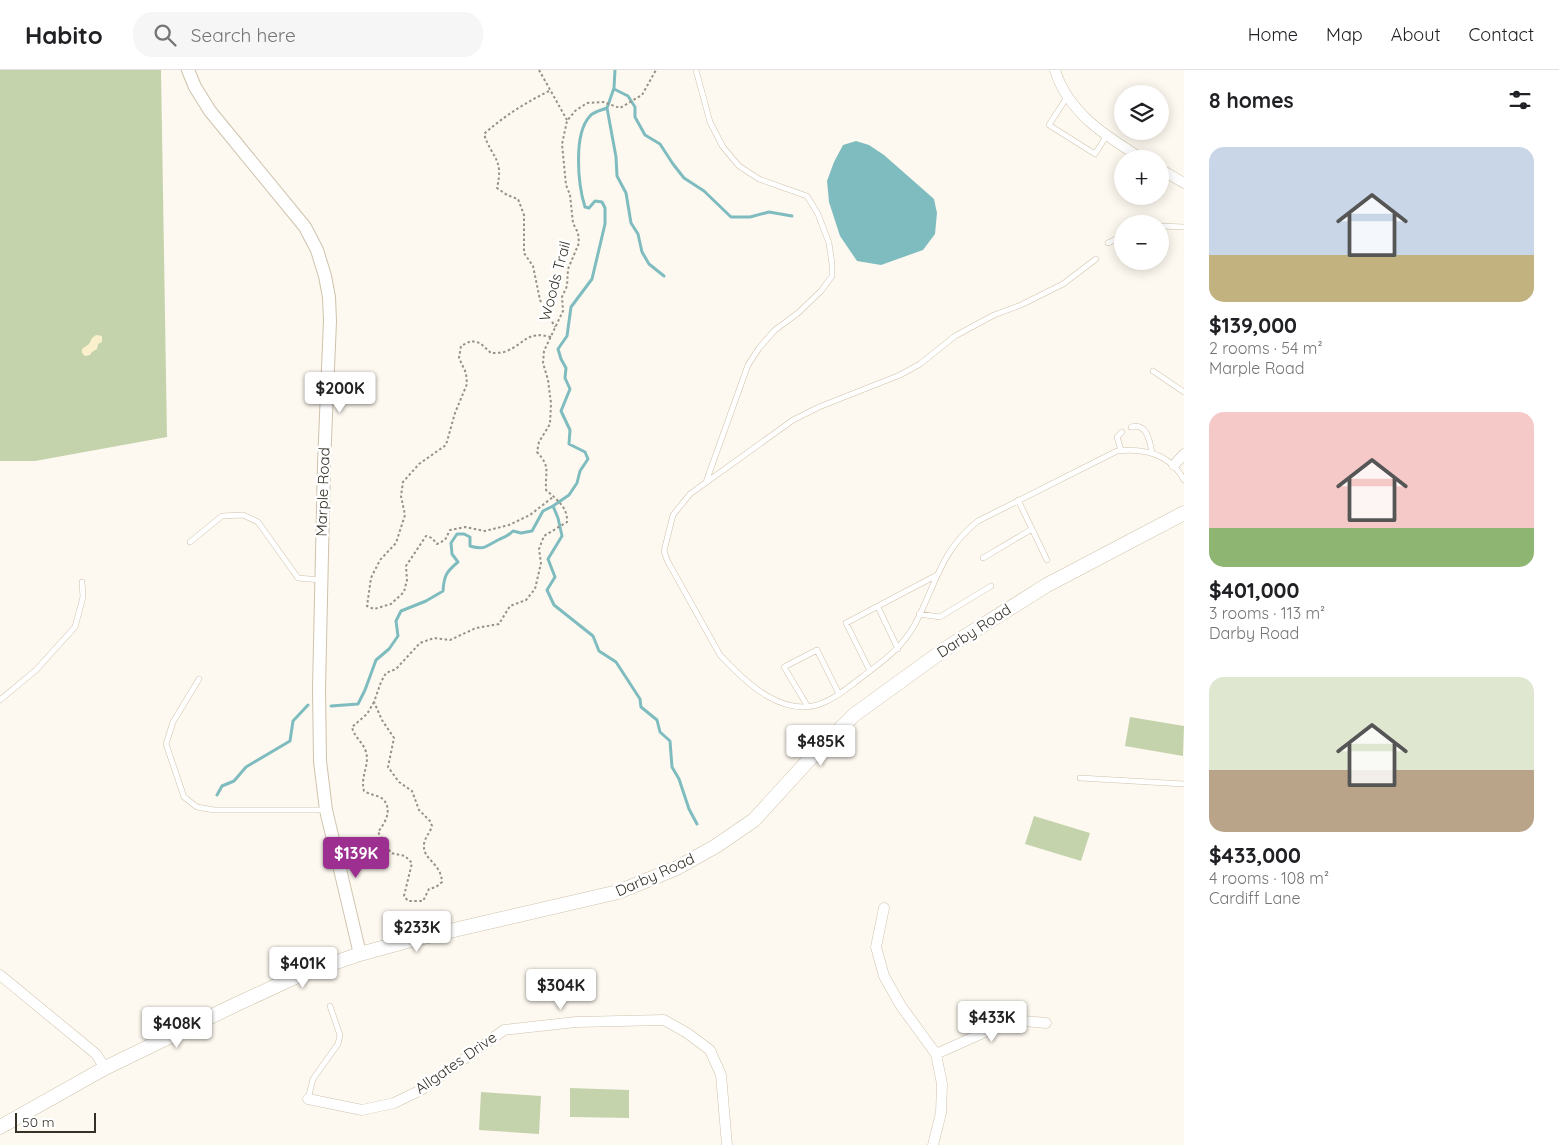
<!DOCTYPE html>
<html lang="en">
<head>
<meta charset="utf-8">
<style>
  body { margin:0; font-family:Quicksand,sans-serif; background:#f6f6f6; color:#202124; height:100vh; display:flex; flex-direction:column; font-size:19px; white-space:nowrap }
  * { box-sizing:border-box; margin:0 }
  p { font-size:16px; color:#757577 }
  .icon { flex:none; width:28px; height:28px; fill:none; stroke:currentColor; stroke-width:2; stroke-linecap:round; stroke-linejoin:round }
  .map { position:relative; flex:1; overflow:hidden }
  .side { display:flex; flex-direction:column; background:#fff; width:375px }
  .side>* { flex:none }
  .controls { position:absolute; left:1114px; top:15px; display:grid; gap:10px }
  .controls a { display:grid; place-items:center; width:55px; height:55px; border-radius:50%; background:#fff; box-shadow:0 2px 12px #0003; font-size:25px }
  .scale { position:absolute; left:15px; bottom:12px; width:81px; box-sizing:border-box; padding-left:5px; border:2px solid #353127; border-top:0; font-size:14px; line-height:18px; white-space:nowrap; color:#353127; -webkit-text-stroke:4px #fff; paint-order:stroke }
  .price { position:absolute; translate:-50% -42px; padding:0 11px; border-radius:5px; background:#fff; color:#222; font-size:16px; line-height:32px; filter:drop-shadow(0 1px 2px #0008) }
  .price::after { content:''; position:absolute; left:50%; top:30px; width:15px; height:11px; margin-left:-8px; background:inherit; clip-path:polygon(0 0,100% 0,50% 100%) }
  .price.current { background:#9c2f90; color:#fff }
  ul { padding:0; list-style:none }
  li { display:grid; align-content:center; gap:10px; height:265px; padding:0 25px }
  li span { display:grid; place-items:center; height:155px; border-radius:15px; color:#555 }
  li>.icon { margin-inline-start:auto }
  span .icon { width:90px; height:90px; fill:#fffc; stroke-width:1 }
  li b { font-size:21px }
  h2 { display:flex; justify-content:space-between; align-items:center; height:60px; padding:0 25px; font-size:21px }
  header { display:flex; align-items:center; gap:30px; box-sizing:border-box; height:70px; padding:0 25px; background:#fff; border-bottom:1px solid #e0e0e0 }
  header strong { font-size:24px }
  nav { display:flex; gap:28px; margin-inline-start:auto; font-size:18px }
  .search { width:350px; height:45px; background:#f6f6f6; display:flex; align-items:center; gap:12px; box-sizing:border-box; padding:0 18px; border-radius:20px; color:#757577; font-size:19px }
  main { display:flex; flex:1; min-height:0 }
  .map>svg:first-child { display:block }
</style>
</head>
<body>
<header>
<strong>Habito</strong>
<div class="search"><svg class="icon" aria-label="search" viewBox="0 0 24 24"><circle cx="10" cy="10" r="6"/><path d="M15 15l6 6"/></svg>Search here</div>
<nav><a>Home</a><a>Map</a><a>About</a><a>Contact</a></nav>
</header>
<main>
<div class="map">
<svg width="1184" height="1075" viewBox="0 0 1184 1075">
  <rect width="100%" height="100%" fill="#fef9f0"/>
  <path fill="#c5d3ac" d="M0,0H161L167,367L35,391H0Z
    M1130,647L1184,656L1183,686L1125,676Z
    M1034,746L1090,763L1081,791L1025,774Z
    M570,1018L629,1020V1048L570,1047Z
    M481,1022L541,1026L539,1064L479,1060Z"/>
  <path fill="#faf0cb" d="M96,265L102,266V272L98,274L97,279L92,282L90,285L85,286L82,283V279L89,274L92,268Z"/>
  <path fill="#7fbcbf" d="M856,71L869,75L884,85L934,129L937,143L935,164L923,180L881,195L857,191L840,166L829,132L827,111L834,92L843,75Z"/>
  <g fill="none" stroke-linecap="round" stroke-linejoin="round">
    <path stroke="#7fbcbf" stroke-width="3" d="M615,0L614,18L607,38C602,40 593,42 590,46C573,64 578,115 585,137L589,138L595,131L602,132L605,138V154L592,209L571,237L567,266L558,279L561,289L566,298L565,308L570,319L561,341L570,360L569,374L585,382L588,389L580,401L577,413L569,425L553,436L558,448L562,466L548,489L555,507L547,520L554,535L593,566L599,581L616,592L640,629L641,637L657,650L660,662L670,671L672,697L679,709L689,739L697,754
      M614,19L628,26L635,37V47L645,65L660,74L673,94L684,108L704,121L731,147H750L769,142L792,146
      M607,38L616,87L617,106L626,123L631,153L638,164L642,182L649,194L664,206
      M331,636L358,634L365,620L376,590L389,579L398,566L396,551L401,541L426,531L443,521C444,506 446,502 458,492L452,484L451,473L457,464H464L470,467V476C486,481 487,475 500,469C506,467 509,465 513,461L521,463L532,461L543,441L553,436
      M217,725L222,716L234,711L246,697L290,671L293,651L308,635"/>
    <g stroke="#cec2ab" stroke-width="6">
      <path id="service" d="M696,0L710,52L723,77L739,96L759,109L807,126L818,144L829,173L832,194V206L821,221L798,243L775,260L759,278L748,295L706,412
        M1067,27L1049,55L1095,84L1107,65
        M1160,156L1184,157
        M1108,173L1122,166
        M1096,189L1063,214L1021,235L994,245L955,266L920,294L900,305L819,337L793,350L690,424L673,445L664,481L667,490L720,585C746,613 786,652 827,631C840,625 851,615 862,607C883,591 902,578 915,554C936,515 940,481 978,451L1117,381C1145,378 1170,384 1184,410
        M1153,301L1184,322
        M1131,357C1147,352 1150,372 1152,383
        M1121,380L1117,367L1122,362
        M1018,430L1047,490
        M190,472L222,446L243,445L258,452L298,508L320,510
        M983,488L1032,459
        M878,537L898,579
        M919,544L940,547L991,516
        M870,601L846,553L937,505
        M199,609L173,652L166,674L184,727L197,737L214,740H326
        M0,630L36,600L75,557L83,527L82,512
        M808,637L784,597L817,580L839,624
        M1080,708L1184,714
        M308,1029L313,1009L338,974L340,965L330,936"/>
    </g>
    <g stroke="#cec2ab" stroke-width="11">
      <path id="minor" d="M1055,0C1068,43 1107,67 1143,89
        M1160,99L1184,113
        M1174,395L1184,384
        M884,838L876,877L884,906L901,936L936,984L942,1014L941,1043L933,1075
        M0,905L96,984L105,998
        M936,984L1012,950L1046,953
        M308,1029L362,1040L394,1033L421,1020L504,960L576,952L664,950L687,963L710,980L721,1005L727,1075"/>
    </g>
    <g stroke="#cec2ab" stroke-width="14">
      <path id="tertiary" d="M188,0L195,17L210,41L305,157L317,180L325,206L329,227L330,251L324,393L319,619L320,691L326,740L360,884"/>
    </g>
    <g stroke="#cec2ab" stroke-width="15">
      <path id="secondary" d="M0,1057L105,998L237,934L302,904L360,884L411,870L618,822L677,798L716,776L754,750L807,692L854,645L945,579L1047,515L1184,443"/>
    </g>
    <path stroke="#959187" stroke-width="2" stroke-dasharray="2.5 2.5" stroke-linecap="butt" d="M539,0L567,50
      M549,21C525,33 504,46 484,64C492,89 504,88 497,118L507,125L518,129L524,145V183L533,196L540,230L555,257
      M551,267C526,261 527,272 507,281C503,283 496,283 491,283L480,273L471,271L461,276L459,288L466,303L467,314L455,343L446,375L419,394L403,412L401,426L405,445L396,473L380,490L371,508L367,536L374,539L391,534L404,522L407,510L406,496L426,466L432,468L437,474L445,470L450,460L465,457L485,461L509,455L530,445L553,427
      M374,632L367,644L352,657C354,667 363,672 366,682C370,695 360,706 364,721C370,725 378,725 383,729C393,740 385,753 378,762L391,783L405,786L412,793L404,826L408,831H423L429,819L436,817L442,812C441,792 422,790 424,774C425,767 430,763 432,756L430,751L419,740L412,721L399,712L388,697L394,668L382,650L374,632L381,612L386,603L396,599L420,573L434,568L450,570L476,558L499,554L510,536L526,530L535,519L541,493L539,479L544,466L567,452C568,437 556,429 546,420C545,401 551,397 537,382L539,372L550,354L551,333L548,310L543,293L544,281L563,241L562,227L567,216L568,199L579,173L578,163L573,153L570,125L566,115L562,74L567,51L575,41L587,33L603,32L620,38L642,25L656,0"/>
    <use href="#service" stroke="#fff" stroke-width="5"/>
    <use href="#minor" stroke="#fff" stroke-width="10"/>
    <use href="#tertiary" stroke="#fff" stroke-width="12"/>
    <use href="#secondary" stroke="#fff" stroke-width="14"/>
  </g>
  <g text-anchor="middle" stroke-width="5" stroke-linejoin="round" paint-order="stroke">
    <g font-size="15" fill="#353127" stroke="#fff">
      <text transform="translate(555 211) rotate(-75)" y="5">Woods Trail</text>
      <text transform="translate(323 422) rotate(-88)" y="5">Marple Road</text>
      <text transform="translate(974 561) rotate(-33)" y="5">Darby Road</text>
      <text transform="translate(655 805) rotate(-24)" y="5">Darby Road</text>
      <text transform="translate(456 993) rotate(-35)" y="5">Allgates Drive</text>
    </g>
  </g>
</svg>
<div class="controls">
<a><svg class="icon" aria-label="layers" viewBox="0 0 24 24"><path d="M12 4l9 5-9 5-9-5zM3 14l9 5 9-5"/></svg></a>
<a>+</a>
<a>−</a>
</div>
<div class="scale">50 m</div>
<b class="price" style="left:340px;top:344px">$200K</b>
<b class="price" style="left:821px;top:697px">$485K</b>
<b class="price current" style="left:356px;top:809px">$139K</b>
<b class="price" style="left:417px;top:883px">$233K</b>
<b class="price" style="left:303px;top:919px">$401K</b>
<b class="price" style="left:561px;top:941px">$304K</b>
<b class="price" style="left:992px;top:973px">$433K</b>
<b class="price" style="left:177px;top:979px">$408K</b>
</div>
<section class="side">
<h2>8 homes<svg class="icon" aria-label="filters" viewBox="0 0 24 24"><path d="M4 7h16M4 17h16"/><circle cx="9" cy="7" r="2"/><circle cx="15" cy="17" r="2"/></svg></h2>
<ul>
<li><span style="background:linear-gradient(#c9d6e8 70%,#c2b280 0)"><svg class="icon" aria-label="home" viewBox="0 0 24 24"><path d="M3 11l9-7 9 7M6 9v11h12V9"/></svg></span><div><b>$139,000</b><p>2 rooms · 54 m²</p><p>Marple Road</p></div></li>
<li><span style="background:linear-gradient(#f6c9c9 75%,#8fb573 0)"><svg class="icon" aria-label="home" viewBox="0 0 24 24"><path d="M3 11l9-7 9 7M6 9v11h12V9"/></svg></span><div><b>$401,000</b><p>3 rooms · 113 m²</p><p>Darby Road</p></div></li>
<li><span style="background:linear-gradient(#dfe7d0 60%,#b9a48a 0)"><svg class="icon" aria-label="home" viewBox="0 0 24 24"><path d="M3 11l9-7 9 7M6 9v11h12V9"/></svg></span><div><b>$433,000</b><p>4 rooms · 108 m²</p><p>Cardiff Lane</p></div></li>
</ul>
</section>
</main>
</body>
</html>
